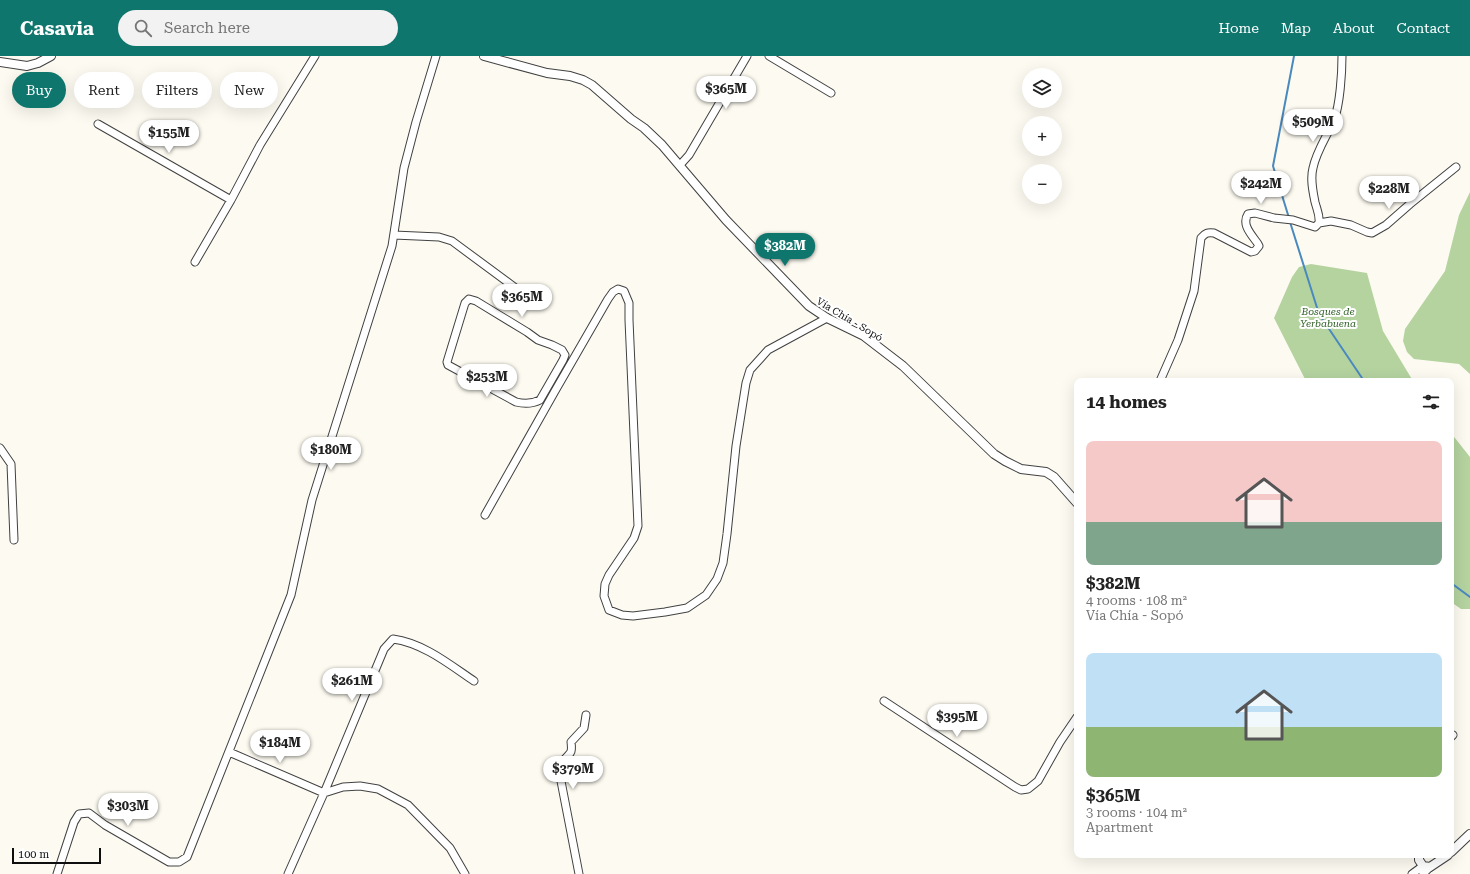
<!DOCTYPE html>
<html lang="en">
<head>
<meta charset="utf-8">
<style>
  body { margin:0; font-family:"Roboto Serif",serif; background:#f2f2f2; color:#222; height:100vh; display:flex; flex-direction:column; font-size:15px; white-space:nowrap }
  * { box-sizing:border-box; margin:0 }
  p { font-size:13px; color:#767676 }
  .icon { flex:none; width:22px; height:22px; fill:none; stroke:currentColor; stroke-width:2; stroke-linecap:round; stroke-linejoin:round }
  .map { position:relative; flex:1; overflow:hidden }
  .panel { position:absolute; left:1074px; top:322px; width:380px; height:480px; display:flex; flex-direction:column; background:#fff; border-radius:8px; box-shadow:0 4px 16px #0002 }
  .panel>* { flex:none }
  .banner { position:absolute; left:12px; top:16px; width:380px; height:36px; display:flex; gap:8px }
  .buttons { position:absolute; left:1022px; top:12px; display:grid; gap:8px }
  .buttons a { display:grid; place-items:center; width:40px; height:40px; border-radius:50%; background:#fff; box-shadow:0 4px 16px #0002; font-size:20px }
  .scale { position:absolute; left:12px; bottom:10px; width:89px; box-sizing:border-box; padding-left:4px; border:2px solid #0e0e0e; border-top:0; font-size:11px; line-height:14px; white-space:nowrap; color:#0e0e0e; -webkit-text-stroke:3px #fff; paint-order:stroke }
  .price { position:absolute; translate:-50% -34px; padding:0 9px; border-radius:14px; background:#fff; color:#222; font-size:13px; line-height:26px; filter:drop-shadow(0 1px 2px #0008) }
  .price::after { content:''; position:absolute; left:50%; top:24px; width:12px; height:9px; margin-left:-6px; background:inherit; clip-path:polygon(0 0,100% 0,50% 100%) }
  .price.active { background:#0f766e; color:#fff }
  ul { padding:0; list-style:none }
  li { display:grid; align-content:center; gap:8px; height:212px; padding:0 12px }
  li span { display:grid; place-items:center; height:124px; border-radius:8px; color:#555 }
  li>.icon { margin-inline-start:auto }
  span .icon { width:72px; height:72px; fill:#fffc; stroke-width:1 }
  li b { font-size:17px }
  h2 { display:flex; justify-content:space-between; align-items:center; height:48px; padding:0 12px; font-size:17px }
  .chip { padding:0 14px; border-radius:18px; background:#fff; box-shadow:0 4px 16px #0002; font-size:14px; line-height:36px }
  .chip.active { background:#0f766e; color:#fff }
  header { display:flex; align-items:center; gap:24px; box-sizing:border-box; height:56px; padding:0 20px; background:#0f766e; color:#fff }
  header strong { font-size:19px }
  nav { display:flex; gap:22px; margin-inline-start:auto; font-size:14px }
  .search { width:280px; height:36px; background:#f2f2f2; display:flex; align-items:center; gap:10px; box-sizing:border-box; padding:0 14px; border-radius:22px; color:#767676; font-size:15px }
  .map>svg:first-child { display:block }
</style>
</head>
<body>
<header>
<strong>Casavia</strong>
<div class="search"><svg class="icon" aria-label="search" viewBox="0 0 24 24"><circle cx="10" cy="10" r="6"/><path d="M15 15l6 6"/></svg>Search here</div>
<nav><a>Home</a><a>Map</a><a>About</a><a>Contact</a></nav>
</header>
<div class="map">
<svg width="1470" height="818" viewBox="0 0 1470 818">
  <rect width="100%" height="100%" fill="#fdfbf1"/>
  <path fill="#b4d39f" d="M1470,136V318L1459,308L1414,303L1407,296L1403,285L1405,273L1445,215L1459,159Z
    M1311,208L1367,217L1383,275L1413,325H1306L1274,262L1292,221L1299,211Z
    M1451,377L1470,401V553H1461L1451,546Z"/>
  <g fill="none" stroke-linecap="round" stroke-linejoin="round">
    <path stroke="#4a89be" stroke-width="2" d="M1289,162L1273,110L1294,0
      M1290,166L1319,258L1364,325
      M1451,527L1470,541"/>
    <g stroke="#414141" stroke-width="9">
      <path id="minor" d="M769,0L831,37
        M98,68L231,144
        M680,109L689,99L747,0
        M1319,167L1331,165L1351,169L1367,176L1372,177L1386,169L1410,148L1456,111
        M394,179L439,181L452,185L525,239
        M195,206L231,144L260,89L315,0
        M469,243L476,245L527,276L538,284L552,289L562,294L565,299L563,304L540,344C532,348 524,348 516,346L448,309L447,306L465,247Z
        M1160,325L1178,284L1194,235L1201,182C1205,177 1208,176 1214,177L1251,196L1255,195L1259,190L1258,188C1252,179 1241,169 1248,158L1255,157L1274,162L1293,164L1315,171L1319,167C1320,159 1317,154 1315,146C1313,136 1310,123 1313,112C1316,96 1327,80 1334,64C1340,49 1342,17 1342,0
        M0,392L11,408L14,484
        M485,459L555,335L608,243L613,236L618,233L624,235L629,247V264L638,470L634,482L609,519L605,528L604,540L609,554L622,559L633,560L665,556L687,552L706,539L717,523L723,507L727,478L736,390L746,327L750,314L768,294L827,262
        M884,645L1015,731L1021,734L1028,733L1038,725L1060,686L1077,661
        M1451,681L1453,679
        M229,696L324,737L343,731L360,730L378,733L408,749L450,792L465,818
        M57,818L74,766L79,758L89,757L105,769L169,806H179L187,801L291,539L312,444L392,190L404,112L416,66L436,0
        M288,818L324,737L384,593L393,583C423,587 449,608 474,625
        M579,818L560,720C561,715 561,710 563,706C568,696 573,701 571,686L584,672L586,659
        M1412,818L1423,810
        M1423,818L1430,811"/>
    </g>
    <g stroke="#414141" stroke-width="10">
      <path id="tertiary" d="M484,0L547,17L570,20L583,24L592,29L631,63L644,72L662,89L726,164L809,250L827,262L864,280L903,310L994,398L1005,405L1021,413L1046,416L1054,421L1077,447
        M0,6L27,10L38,7L51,0
        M1451,796L1470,778
        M1419,799V804L1423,810L1430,811L1448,799"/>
    </g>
    <use href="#minor" stroke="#fff" stroke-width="7"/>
    <use href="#tertiary" stroke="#fff" stroke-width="8"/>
  </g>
  <g text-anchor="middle" stroke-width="4" stroke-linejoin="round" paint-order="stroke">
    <g font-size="10" font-style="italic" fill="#2e5f25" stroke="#fff">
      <text x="1328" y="259">Bosques de<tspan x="1328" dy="12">Yerbabuena</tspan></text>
    </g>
    <g font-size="10" fill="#0e0e0e" stroke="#fff">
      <text transform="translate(850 263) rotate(31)" y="4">Vía Chía - Sopó</text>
    </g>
  </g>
</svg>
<div class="buttons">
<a><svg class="icon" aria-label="layers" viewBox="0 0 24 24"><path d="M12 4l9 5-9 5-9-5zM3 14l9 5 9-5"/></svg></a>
<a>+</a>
<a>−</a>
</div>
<div class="scale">100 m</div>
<b class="price" style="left:726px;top:54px">$365M</b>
<b class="price" style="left:1313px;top:87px">$509M</b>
<b class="price" style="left:169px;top:98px">$155M</b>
<b class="price" style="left:1261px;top:149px">$242M</b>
<b class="price" style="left:1389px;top:154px">$228M</b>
<b class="price active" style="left:785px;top:211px">$382M</b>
<b class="price" style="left:522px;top:262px">$365M</b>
<b class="price" style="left:487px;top:342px">$253M</b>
<b class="price" style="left:331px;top:415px">$180M</b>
<b class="price" style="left:352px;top:646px">$261M</b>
<b class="price" style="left:957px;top:682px">$395M</b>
<b class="price" style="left:280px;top:708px">$184M</b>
<b class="price" style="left:573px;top:734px">$379M</b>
<b class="price" style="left:128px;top:771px">$303M</b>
<div class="banner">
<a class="chip active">Buy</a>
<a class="chip">Rent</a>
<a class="chip">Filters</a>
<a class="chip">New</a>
</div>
<section class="panel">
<h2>14 homes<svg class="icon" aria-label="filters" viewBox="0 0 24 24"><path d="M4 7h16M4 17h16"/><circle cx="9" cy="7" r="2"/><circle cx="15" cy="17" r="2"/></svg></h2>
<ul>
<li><span style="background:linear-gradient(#f6c9c9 65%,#7fa58c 0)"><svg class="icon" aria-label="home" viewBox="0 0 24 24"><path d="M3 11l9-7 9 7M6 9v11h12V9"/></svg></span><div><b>$382M</b><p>4 rooms · 108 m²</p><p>Vía Chía - Sopó</p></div></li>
<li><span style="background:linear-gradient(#bfe0f5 60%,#8fb573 0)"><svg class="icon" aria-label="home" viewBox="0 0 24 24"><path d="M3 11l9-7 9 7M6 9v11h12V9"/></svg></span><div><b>$365M</b><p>3 rooms · 104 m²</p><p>Apartment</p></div></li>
</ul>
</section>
</div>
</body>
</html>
